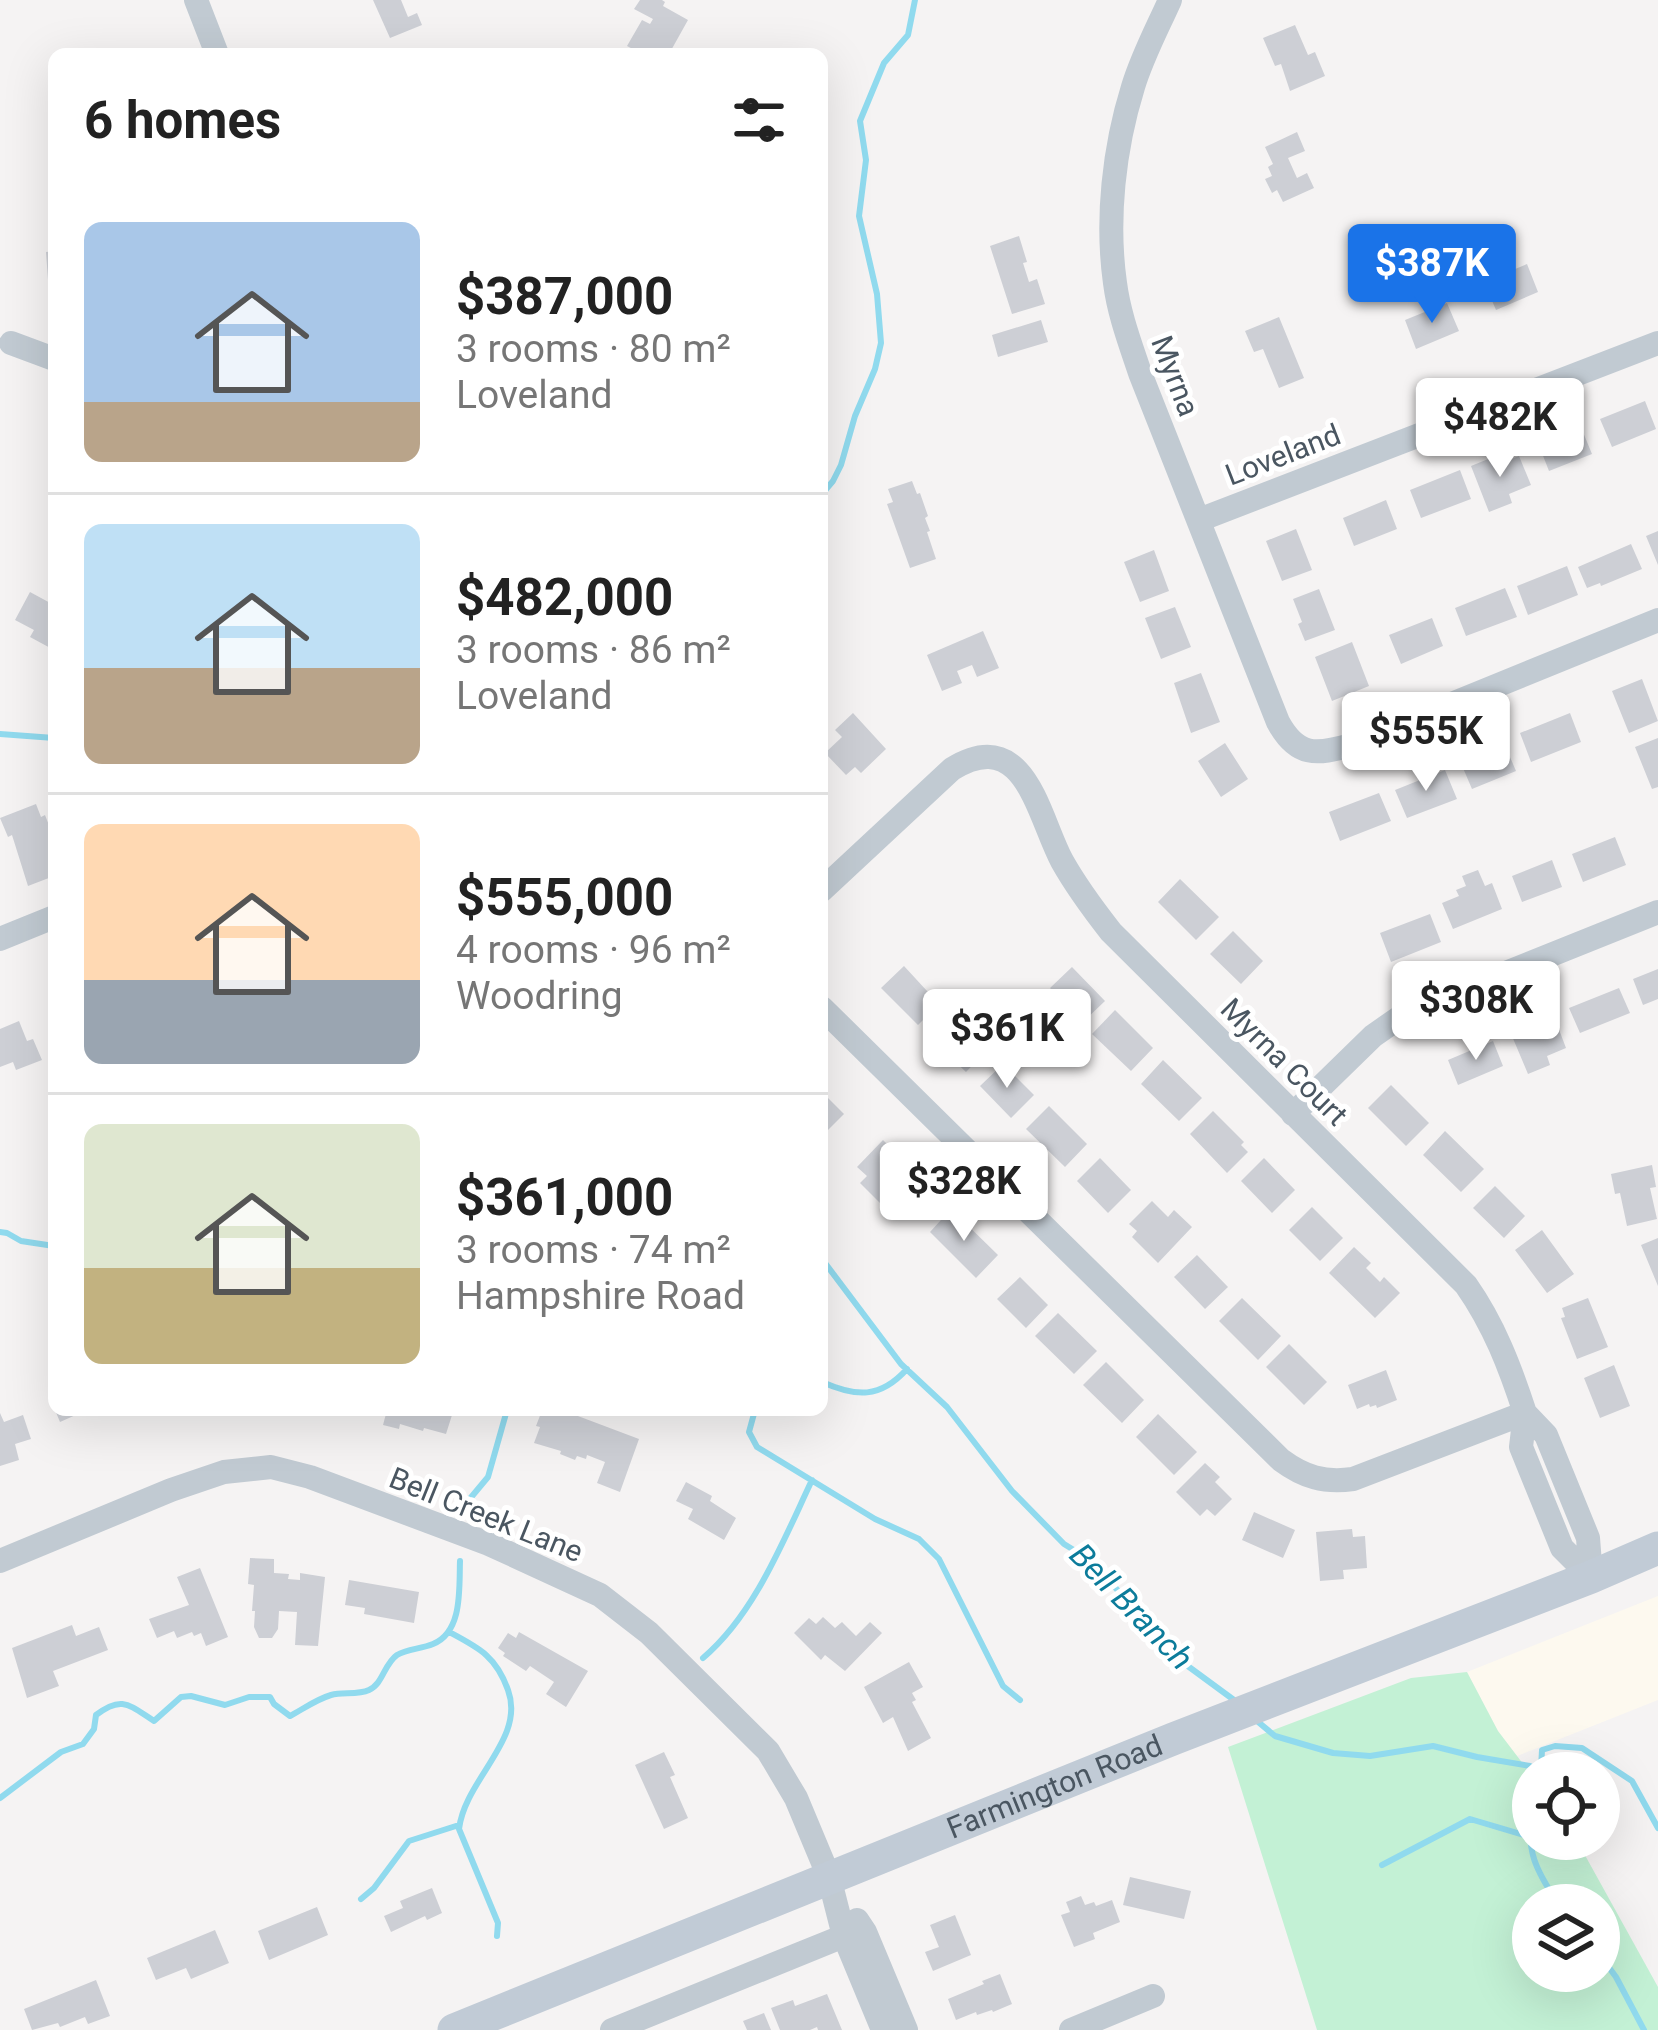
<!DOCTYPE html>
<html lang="en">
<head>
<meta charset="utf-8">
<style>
  body { margin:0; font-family:Roboto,sans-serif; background:#f2f2f2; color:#222; height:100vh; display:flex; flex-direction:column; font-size:45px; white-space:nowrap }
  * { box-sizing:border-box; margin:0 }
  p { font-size:39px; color:#767676 }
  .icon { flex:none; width:66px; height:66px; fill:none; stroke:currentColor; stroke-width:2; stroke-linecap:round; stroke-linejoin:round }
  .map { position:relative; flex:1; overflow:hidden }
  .panel { position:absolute; left:48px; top:48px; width:780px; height:1368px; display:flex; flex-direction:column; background:#fff; border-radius:18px; box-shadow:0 12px 48px #0002 }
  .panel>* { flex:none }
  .fabs { position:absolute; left:1512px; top:1752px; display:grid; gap:24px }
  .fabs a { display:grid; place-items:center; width:108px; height:108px; border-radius:50%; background:#fff; box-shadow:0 12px 48px #0002; font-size:60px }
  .price { position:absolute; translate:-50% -102px; padding:0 27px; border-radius:12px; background:#fff; color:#222; font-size:39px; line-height:78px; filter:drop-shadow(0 3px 6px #0008) }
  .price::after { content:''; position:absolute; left:50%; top:72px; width:36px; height:27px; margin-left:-18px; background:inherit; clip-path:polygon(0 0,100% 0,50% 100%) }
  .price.current { background:#1a73e8; color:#fff }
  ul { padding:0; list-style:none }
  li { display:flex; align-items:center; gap:36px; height:300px; padding:0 36px }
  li+li { border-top:3px solid #e0e0e0 }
  li span { display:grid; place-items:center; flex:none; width:336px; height:240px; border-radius:18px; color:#555 }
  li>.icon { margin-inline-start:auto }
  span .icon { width:144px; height:144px; fill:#fffc; stroke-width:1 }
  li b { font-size:51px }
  h2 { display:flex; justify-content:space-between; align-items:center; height:144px; padding:0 36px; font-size:51px }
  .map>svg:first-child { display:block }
</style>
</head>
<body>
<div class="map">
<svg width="1658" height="2030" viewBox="0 0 1658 2030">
  <rect width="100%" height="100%" fill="#f5f3f3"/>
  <path fill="#fdf9ef" d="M1658,1596V1700L1517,1756L1498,1731L1467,1672Z"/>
  <path fill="#c3f1d5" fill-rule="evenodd" d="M1467,1672L1498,1731L1533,1777V1839H1576L1658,1987V2030H1317L1228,1747L1411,1678ZM1533,1905H1599V1971H1533Z"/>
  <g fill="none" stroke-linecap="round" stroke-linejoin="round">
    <path stroke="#90daee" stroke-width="6" d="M822,494L833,481L841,465L855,416L875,369L881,343L877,294L859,216L866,160L860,121L884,63L908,35L915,0
      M0,734L54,738
      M0,1232L7,1233L21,1241L54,1246
      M822,1259L901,1364L947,1407L1012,1491L1064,1544L1090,1560L1185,1664L1234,1700
      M822,1382C856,1397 880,1399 907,1369
      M755,1410L749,1432L757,1447L875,1519L919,1539L939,1559L1003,1686L1020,1700
      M458,1513L488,1477L507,1410
      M449,1632C479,1648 496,1656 508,1690C526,1739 465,1779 459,1829L498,1923L497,1936
      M703,1658C755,1614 784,1539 812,1480
      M1257,1721L1275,1736L1333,1753L1370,1756L1433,1746L1477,1757L1530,1766L1541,1771
      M1541,1769L1542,1750L1555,1746L1582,1748L1632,1781L1658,1828
      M0,1798L61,1752L83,1744L94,1729L96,1715C122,1695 129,1705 154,1721L181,1697L191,1696L225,1705L249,1697H270L274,1704L290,1716C303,1709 317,1699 331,1695C343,1692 358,1695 369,1690C383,1684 384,1664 397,1655C407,1649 421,1649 433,1644C463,1632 459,1588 460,1561
      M1533,1809C1524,1850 1537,1872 1559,1905
      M1382,1865L1470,1819L1527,1836
      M361,1899L374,1888L409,1841L459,1825
      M1599,1954L1616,1977L1644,2030"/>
  </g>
  <path fill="#cdcfd5" d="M373,0H401L408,17L417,13L422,25L390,38Z
    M640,0H662L665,2L663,6L688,20L669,54H642L627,46L642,20L650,24L653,19L634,9Z
    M1295,25L1308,55L1315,52L1325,76L1290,91L1281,64L1275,66L1263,38Z
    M1297,132L1305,151L1288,158L1297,178L1307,173L1314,188L1283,202L1277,190L1272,193L1265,179L1272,176L1268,167L1273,164L1265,147Z
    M1019,236L1027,262L1023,263L1029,282L1037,279L1045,304L1012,314L990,246Z
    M54,251V280H48L46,252Z
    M1527,264L1538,292L1496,310L1484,282Z
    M1447,303L1459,331L1416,349L1405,320Z
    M1279,317L1304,378L1279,388L1263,349L1254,352L1245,331Z
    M1041,320L1048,342L998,357L992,335Z
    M1645,401L1656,429L1612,447L1600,419Z
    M1580,425L1592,454L1549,471L1538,443Z
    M1503,453L1506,461L1519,456L1531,485L1509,494L1512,503L1489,512L1471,466Z
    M1460,470L1471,499L1421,518L1410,490Z
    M912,481L917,494L920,493L928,516L925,518L930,531L927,532L936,559L910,568L887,504L893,502L888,489Z
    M1386,500L1397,529L1354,546L1343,518Z
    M1296,529L1312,570L1282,581L1266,541Z
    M1658,531V565L1646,536Z
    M1631,544L1642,569L1601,586L1600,583L1587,588L1578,567Z
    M1154,550L1169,591L1140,602L1124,562Z
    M1567,566L1578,595L1528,615L1517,586Z
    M1505,588L1517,617L1466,636L1455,608Z
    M1319,589L1335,630L1305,641L1298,624L1302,622L1293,599Z
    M30,592L54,605V650L30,637L34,630L15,620Z
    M1175,607L1191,647L1161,659L1145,618Z
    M1432,618L1443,646L1401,664L1389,635Z
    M983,631L999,668L977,677L972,665L957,671L962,683L942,691L927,655Z
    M1352,642L1369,686L1332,701L1315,657Z
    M1201,673L1220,722L1191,733L1174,683Z
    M1642,679L1658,721L1629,733L1612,691Z
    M853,713L886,749L861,773L855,767L846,775L825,753L842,737L835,730Z
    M1570,713L1581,742L1531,762L1520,733Z
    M1658,738V787L1652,789L1635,747Z
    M1225,743L1248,779L1221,797L1198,761Z
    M1504,743L1516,771L1472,789L1460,761Z
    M1445,770L1457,799L1407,818L1395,790Z
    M1379,793L1391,821L1340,841L1329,812Z
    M36,804L41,817L45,815L54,838L51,843L54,849V876L28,886L12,835L8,837L0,818Z
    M1615,837L1626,865L1583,882L1572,854Z
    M1552,860L1562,887L1522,902L1512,876Z
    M1478,870L1485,886L1492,883L1502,909L1453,929L1442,903L1459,896L1456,890L1466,886L1462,876Z
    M1180,879L1219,917L1196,940L1158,902Z
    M1430,914L1441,942L1391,962L1380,933Z
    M1233,931L1263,961L1241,984L1210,954Z
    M904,966L939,1004L918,1025L881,988Z
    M1072,967L1105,1001L1083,1022L1050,988Z
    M1658,969V999L1643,1005L1633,979Z
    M1619,988L1630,1013L1580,1033L1569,1008Z
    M952,1010L990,1047L966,1072L941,1048L945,1044L932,1031Z
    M1115,1010L1153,1048L1131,1071L1092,1034Z
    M1540,1017L1543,1024L1555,1019L1566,1048L1547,1056L1550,1065L1528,1074L1509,1029Z
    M19,1021L27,1041L33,1039L42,1060L16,1070L13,1062L0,1067V1029Z
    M1493,1041L1503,1066L1458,1085L1448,1060Z
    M1163,1060L1202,1098L1179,1121L1141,1084Z
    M1003,1064L1034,1095L1011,1118L980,1086Z
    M1391,1085L1429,1123L1406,1146L1368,1108Z
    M822,1092L844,1114L822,1136Z
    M1049,1106L1087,1144L1065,1167L1026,1129Z
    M1213,1111L1244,1142L1241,1145L1248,1152L1227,1173L1190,1134Z
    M1445,1131L1484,1169L1461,1192L1423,1155Z
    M883,1140L902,1159L893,1169L916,1191L892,1215L860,1183L867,1176L857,1167Z
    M1100,1158L1131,1190L1108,1213L1077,1181Z
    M1264,1158L1295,1190L1272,1213L1241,1181Z
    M1652,1165L1656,1187L1650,1188L1657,1219L1627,1226L1620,1193L1615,1194L1611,1174Z
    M1495,1186L1525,1216L1504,1238L1473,1208Z
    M1152,1201L1168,1217L1174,1210L1192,1227L1158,1263L1132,1237L1137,1231L1129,1224Z
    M1312,1207L1343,1238L1320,1261L1289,1230Z
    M951,1209L998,1255L976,1278L930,1232Z
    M1542,1230L1574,1274L1547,1293L1515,1250Z
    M1658,1238V1286L1641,1245Z
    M1354,1247L1371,1263L1366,1268L1380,1282L1384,1277L1400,1293L1375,1318L1329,1273Z
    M1197,1255L1228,1287L1205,1309L1174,1277Z
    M1020,1277L1048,1305L1026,1328L997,1299Z
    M1242,1298L1281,1336L1258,1360L1219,1321Z
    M1588,1298L1608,1347L1577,1359L1561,1318L1565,1317L1562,1308Z
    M1058,1313L1097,1351L1074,1374L1035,1336Z
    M1289,1344L1327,1382L1304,1405L1266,1367Z
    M1106,1362L1144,1400L1122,1423L1083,1385Z
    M1614,1365L1630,1406L1600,1418L1584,1378Z
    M1386,1370L1397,1400L1377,1408L1376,1405L1370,1407L1369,1404L1357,1409L1348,1385Z
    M55,1410H87L60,1422Z
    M387,1410H435L452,1415L446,1434L424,1428L423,1431L400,1424L399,1429L383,1425Z
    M547,1410H562L639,1439L620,1492L597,1483L605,1462L587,1455L586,1459L577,1456L575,1460L560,1454L561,1451L534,1443L540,1427L536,1426L541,1413L546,1415Z
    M0,1413L4,1422L23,1415L31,1439L15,1444L19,1460L0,1466Z
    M1158,1414L1197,1452L1174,1475L1136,1437Z
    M1205,1463L1220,1477L1215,1482L1232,1499L1215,1516L1207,1509L1200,1516L1176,1492Z
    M686,1482L712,1496L710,1501L736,1518L724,1540L688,1519L693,1509L676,1501Z
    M1254,1512L1295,1530L1283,1558L1242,1540Z
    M1352,1529L1353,1537L1365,1536L1367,1568L1343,1570L1344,1579L1320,1581L1316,1532Z
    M250,1558L274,1559V1573L289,1574L288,1579L300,1580V1573L325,1577L318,1646L295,1645L297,1612L279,1611L278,1629L272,1638H259L254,1627L255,1611H252L254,1585L248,1584Z
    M200,1568L228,1637L206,1646L201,1633L194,1636L192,1632L177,1638L174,1631L157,1638L149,1619L189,1605L177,1577Z
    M349,1580L419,1592L414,1623L364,1614L365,1608L345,1605Z
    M823,1617L835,1628L842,1622L856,1636L870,1622L882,1633L845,1671L825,1655L821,1660L794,1633L809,1618L816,1624Z
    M72,1625L76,1636L99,1627L108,1650L53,1671L59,1686L27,1698L12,1648Z
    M519,1632L588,1671L566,1707L546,1694L554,1682L530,1666L526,1671L503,1656L505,1653L498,1648L508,1633L516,1638Z
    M909,1662L923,1687L912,1693L916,1700L912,1702L931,1738L908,1751L893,1717L883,1723L864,1687Z
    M664,1752L675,1775L670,1777L688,1818L664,1829L635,1765Z
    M1130,1877L1191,1891L1184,1919L1123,1905Z
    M432,1888L442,1913L427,1920L425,1916L391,1932L384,1916L403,1908L400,1901Z
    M1081,1896L1085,1905L1094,1902L1096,1906L1112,1900L1120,1922L1093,1933L1095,1939L1074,1947L1061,1915L1070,1912L1066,1902Z
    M317,1907L328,1935L269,1960L258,1931Z
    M955,1915L971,1955L933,1971L925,1952L939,1947L930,1925Z
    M215,1930L229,1963L191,1979L186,1968L156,1980L147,1958Z
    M1000,1974L1012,2004L993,2012L992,2010L977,2015L976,2012L956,2020L948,1999L984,1984L982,1981Z
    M96,1980L110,2016L88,2024L85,2017L60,2027L58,2023L32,2030L24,2009Z
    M827,1994L842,2030H818L817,2027L810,2030H780L771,2008L793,2000L795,2006Z
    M764,2013L771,2030H747L743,2021Z"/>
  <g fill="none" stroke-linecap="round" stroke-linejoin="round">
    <path stroke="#c1cad2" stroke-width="24" d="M196,0L217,54
      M1170,0C1157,29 1142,57 1133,87C1114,148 1106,219 1115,283C1119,314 1130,343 1140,373L1278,722C1297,757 1316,755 1351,745L1658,620
      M11,343L54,359
      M1199,520L1658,343
      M822,890L952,769C1025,724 1038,816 1062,861C1076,886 1093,909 1111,932L1466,1285C1494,1325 1510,1367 1525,1413L1353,1479C1324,1483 1304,1477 1281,1460L822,1008
      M0,939L54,917
      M1293,1114L1373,1036L1406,1013L1658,912
      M1525,1413L1546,1435L1588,1538L1591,1577L1562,1548L1521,1447Z
      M0,1561L171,1490L224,1472L271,1467L310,1477L489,1544L600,1595L649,1633L768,1751L796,1798L829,1877L844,1936L883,2030
      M857,1920L865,1932L906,2030
      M612,2030L844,1936L855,1937L865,1932
      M1071,2030L1153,1996"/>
    <path stroke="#c1cbd6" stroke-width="33" id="s1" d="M454,2030L1173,1739L1591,1577L1658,1548"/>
  </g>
  <g text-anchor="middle" stroke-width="10" stroke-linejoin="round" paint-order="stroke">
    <g font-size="30" fill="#4a5661" stroke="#fff">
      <text transform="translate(1175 376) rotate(69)" y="10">Myrna</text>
      <text transform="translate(1283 455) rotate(-21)" y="10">Loveland</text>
      <text transform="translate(1284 1062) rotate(45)" y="10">Myrna Court</text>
      <text transform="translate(486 1515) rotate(22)" y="10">Bell Creek Lane</text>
      <text dy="10" stroke="none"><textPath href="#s1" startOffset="648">Farmington Road</textPath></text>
    </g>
    <g font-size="33" font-style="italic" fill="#0c7c9b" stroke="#fff">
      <text transform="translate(1132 1606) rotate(46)" y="12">Bell Branch</text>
    </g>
  </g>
</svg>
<div class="fabs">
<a><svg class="icon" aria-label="locate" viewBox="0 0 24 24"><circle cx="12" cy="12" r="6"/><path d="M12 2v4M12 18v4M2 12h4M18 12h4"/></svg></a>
<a><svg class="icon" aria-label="layers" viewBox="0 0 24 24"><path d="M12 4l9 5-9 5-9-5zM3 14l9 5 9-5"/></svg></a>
</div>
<b class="price current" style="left:1432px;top:326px">$387K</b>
<b class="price" style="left:1500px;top:480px">$482K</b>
<b class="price" style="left:1426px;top:794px">$555K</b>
<b class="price" style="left:1476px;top:1063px">$308K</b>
<b class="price" style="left:1007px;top:1091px">$361K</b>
<b class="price" style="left:964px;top:1244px">$328K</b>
<section class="panel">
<h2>6 homes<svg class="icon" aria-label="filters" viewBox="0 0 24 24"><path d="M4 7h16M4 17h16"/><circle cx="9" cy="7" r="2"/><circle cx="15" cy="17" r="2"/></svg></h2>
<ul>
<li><span style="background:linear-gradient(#a9c7e8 75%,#b9a48a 0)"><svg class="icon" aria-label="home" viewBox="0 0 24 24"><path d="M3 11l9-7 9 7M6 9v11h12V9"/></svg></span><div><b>$387,000</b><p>3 rooms · 80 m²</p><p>Loveland</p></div></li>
<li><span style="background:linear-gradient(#bfe0f5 60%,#b9a48a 0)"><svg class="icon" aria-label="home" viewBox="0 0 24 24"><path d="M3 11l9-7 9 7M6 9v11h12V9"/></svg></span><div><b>$482,000</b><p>3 rooms · 86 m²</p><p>Loveland</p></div></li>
<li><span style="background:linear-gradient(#ffd9b3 65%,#9aa5b1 0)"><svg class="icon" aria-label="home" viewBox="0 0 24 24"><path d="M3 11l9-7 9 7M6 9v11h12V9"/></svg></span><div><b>$555,000</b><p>4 rooms · 96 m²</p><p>Woodring</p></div></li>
<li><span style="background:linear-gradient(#dfe7d0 60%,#c2b280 0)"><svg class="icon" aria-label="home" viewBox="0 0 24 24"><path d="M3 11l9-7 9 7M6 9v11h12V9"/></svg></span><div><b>$361,000</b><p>3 rooms · 74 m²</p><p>Hampshire Road</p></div></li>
</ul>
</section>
</div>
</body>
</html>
